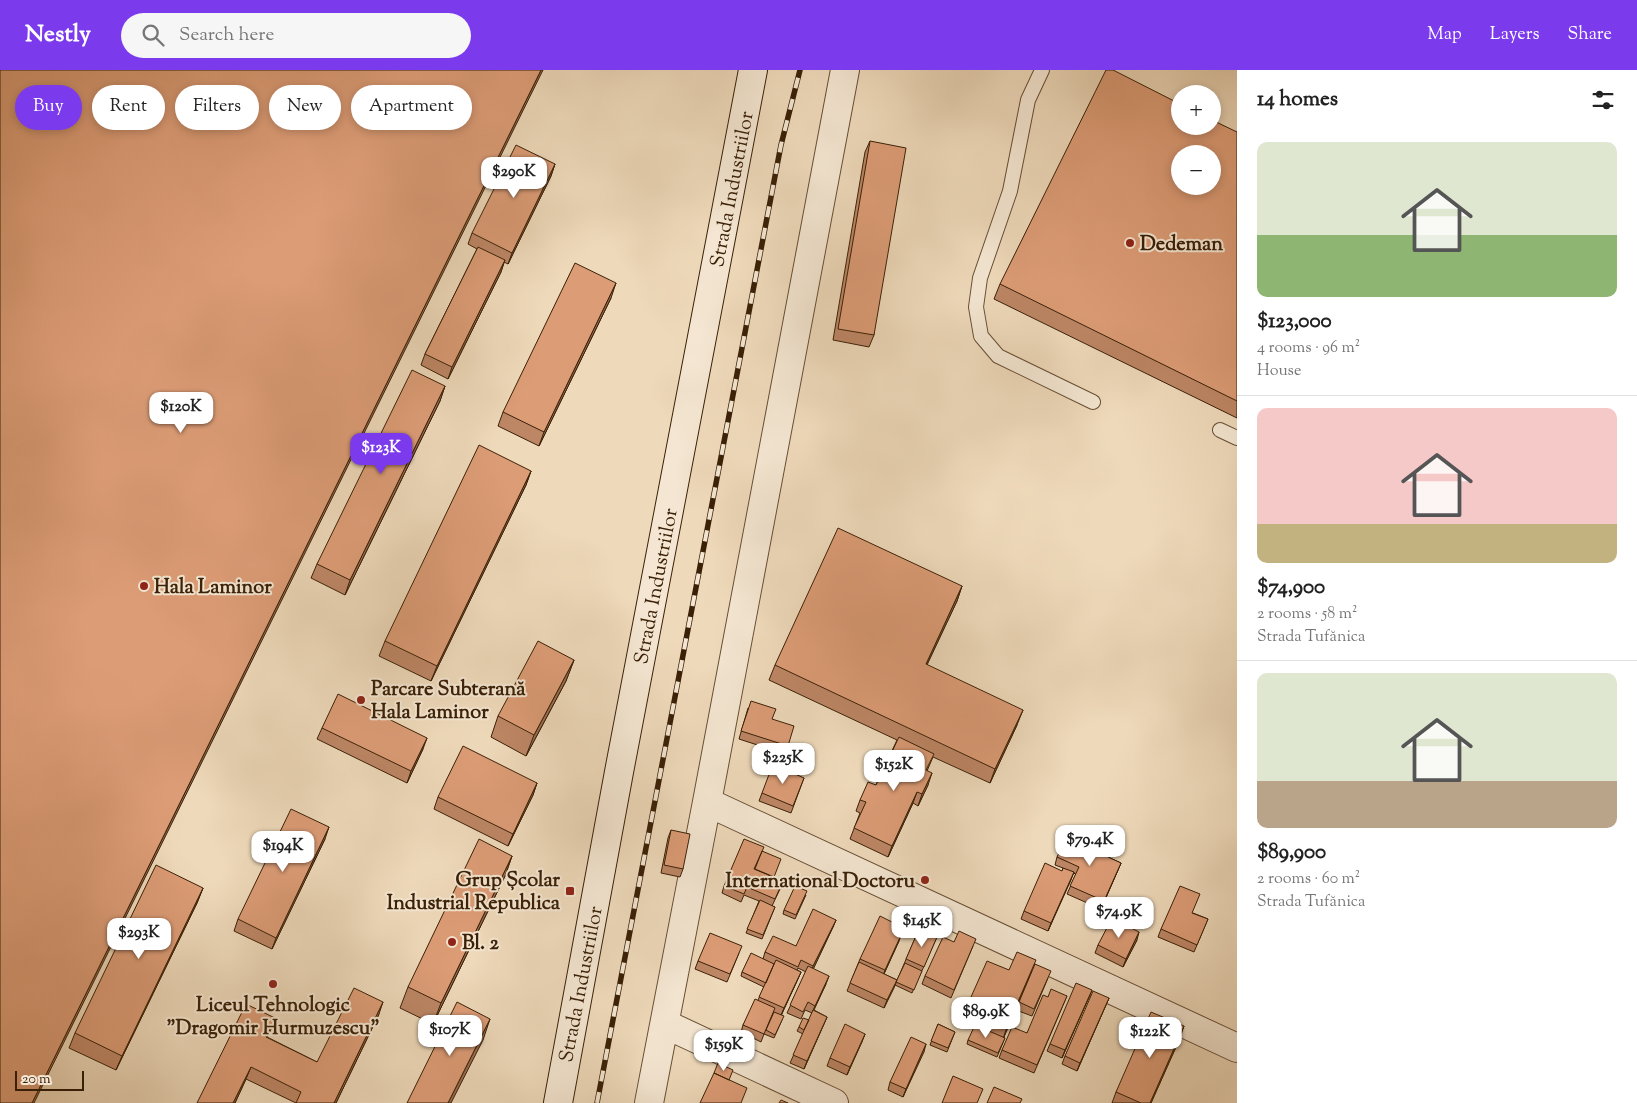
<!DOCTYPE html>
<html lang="en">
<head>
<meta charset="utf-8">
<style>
  body { margin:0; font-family:"Sorts Mill Goudy",serif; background:#f6f6f6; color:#222; height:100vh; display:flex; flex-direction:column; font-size:19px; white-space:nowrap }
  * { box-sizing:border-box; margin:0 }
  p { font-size:16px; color:#767676 }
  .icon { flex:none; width:28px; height:28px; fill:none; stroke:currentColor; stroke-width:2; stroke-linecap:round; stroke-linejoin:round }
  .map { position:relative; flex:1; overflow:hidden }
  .drawer { display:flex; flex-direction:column; background:#fff; width:400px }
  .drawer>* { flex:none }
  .top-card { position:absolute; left:15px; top:15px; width:475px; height:45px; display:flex; gap:10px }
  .buttons { position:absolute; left:1171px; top:15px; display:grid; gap:10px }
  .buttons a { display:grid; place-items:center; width:50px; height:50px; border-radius:50%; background:#fff; box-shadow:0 2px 8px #0003; font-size:25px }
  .scale { position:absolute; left:15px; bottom:12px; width:69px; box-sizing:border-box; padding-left:5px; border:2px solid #3a2007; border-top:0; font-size:14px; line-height:18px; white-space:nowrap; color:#3a2007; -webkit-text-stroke:4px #f4e6d2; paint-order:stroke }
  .price { position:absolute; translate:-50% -42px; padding:0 11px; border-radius:10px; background:#fff; color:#222; font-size:16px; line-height:32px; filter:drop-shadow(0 1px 2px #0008) }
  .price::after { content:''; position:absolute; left:50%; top:30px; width:15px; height:11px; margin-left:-8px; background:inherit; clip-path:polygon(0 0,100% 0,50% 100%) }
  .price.selected { background:#7c3aed; color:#fff }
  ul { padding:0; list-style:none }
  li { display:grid; align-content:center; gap:10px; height:265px; padding:0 20px }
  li+li { border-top:1px solid #e0e0e0 }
  li span { display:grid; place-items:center; height:155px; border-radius:10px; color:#555 }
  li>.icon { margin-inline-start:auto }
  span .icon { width:90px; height:90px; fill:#fffc; stroke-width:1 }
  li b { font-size:21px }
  h2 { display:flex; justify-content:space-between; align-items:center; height:60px; padding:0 20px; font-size:21px }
  .pill { padding:0 18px; border-radius:22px; background:#fff; box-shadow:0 2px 8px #0003; font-size:18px; line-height:45px }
  .pill.selected { background:#7c3aed; color:#fff }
  header { display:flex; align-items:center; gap:30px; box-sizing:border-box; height:70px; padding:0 25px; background:#7c3aed; color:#fff }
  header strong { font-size:24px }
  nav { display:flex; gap:28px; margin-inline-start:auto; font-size:18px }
  .search { width:350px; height:45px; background:#f6f6f6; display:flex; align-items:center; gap:12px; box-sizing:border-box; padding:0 18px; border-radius:28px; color:#767676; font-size:19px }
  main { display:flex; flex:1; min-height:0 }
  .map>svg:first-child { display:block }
</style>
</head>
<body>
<header>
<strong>Nestly</strong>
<div class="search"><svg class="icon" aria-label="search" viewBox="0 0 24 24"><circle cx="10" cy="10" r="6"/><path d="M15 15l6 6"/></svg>Search here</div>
<nav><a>Map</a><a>Layers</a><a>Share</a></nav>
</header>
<main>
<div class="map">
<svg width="1237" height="1033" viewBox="0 0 1237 1033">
  <rect width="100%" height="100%" fill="#eed9ba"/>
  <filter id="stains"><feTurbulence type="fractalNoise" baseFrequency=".004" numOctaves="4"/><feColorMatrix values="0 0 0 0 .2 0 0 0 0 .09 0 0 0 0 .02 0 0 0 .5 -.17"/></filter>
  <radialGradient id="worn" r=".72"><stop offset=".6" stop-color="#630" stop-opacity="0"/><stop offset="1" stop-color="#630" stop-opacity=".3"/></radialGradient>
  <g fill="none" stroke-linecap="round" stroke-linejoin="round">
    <g stroke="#674e34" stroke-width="16">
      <path id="lane" d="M1042,0L1028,30L1010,121L980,208L976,237L981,266L998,286L1093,332
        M1220,360L1237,368"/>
    </g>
    <g stroke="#674e34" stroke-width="30">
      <path id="street" d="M707,732L1237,978
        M665,954L834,1033
        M649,1033L707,732L845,0"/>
    </g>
    <g stroke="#3a2007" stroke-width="30">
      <path id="secondary" d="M558,1033L619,702L753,0"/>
    </g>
    <use href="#lane" stroke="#f4e6d2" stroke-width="14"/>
    <use href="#street" stroke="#f4e6d2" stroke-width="28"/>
    <use href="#secondary" stroke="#f4e6d2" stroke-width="28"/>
    <g stroke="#3a2007" stroke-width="5.5">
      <path id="rail" d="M597,1033L781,75L800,0"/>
    </g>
    <use href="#rail" stroke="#f4e6d2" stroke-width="4" stroke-dasharray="11" stroke-linecap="butt"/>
  </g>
  <path fill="#bd8665" stroke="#3a2007" d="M1237,62V348L994,229L1000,214Z
    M870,71L874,265L869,277L833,270L865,82Z
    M555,94L551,106L508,194L504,192L501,202L448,309L421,295L425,284L477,179L468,174L472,163Z
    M611,228L539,376L498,356L503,342Z
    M445,316L440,331L345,525L311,508L317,494Z
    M531,401L526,415L431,611L379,586L385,571Z
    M962,516L957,531L927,595L1017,655L990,713L933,687L927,701L928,715L918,736L913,733L888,787L850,769L860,743L856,741L860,730L876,715L897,670L769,610L775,595Z
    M574,590L566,611L526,686L491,667L498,646Z
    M748,638L772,649L788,676L785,684L739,669Z
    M322,658L423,679L407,713L317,669Z
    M804,708L791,743L759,731L762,723Z
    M537,713L533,725L508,776L434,739L438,727Z
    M671,760L683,799L680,807L661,803L668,768Z
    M325,769L272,879L234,861L238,849Z
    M762,781L774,807L780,819L772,836L775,837L762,869L746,863L759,831L744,825L741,832L722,823L724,816Z
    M512,786L505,806L433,954L400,938L408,917Z
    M1057,787H1108L1121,793L1101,839L1067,824L1076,804L1073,803L1048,861L1021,849L1024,841L1062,801L1063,798L1055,795Z
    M203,818L197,833L116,1000L69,978L75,963Z
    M806,825L795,849L783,844L784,840Z
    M1193,843L1208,849L1194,882L1158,867L1161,859Z
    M836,850L833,857L813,899L826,914L814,940L827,947L804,999L790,993L803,964L797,961L799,957L809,950L812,943L805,940L801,949L787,943L806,902L798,898L797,900L801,902L781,945L782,950L774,968L764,964L761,972L741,962L743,955L758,930L764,917L741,906L742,902L763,889L765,882L796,876Z
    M898,855L896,861L899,871L884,904L897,910L884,938L847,921L860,889Z
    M919,859L937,867L912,923L895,915Z
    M1137,870L1123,897L1095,883L1098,875Z
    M954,872L973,876L951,928L922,914L925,906Z
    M739,883L727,912L695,899L698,891Z
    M1035,894L1048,908L1032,946L1016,940L1018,934L1004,967L1005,968L997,987L967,974L968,970L984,959L988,948L967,938L971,927Z
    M1067,926L1034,1003L999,988L1002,980L1027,963L1048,927Z
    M1089,927L1062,988L1047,981L1050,974Z
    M1109,928L1077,1001L1062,994L1065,986Z
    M379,944L336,1033H296L246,1009L235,1033H197L271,959L267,967L317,992Z
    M938,954L955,962L947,982L930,975Z
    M865,964L847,1005L827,996L830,988Z
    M1180,968L1151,1033H1112L1116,1022Z
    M926,974L903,1027L888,1020L890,1012Z"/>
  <path fill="#9a6d53" stroke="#3a2007" d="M541,0H543L34,1033H32Z
    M555,94L551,106L508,194L512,183Z
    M505,190L501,202L448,309L452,297Z
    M616,213L611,228L539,376L544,362Z
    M445,316L440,331L345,525L350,510Z
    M531,401L526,415L431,611L437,596Z
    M962,516L957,531L920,609L926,594Z
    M574,590L566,611L526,686L534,665Z
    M1023,640L1017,655L990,713L995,699Z
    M427,668L423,679L407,713L411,701Z
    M932,703L928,715L918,736L922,724Z
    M537,713L533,725L508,776L513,764Z
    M917,722L913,733L888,787L892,776Z
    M329,757L325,769L272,879L276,868Z
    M512,786L505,806L433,954L441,933Z
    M1121,793L1118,800L1101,839L1104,831Z
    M1074,802L1071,810L1048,861L1051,853Z
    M203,818L197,833L116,1000L122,986Z
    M836,850L833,857L811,904L813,896Z
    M1139,862L1137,870L1123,897L1126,889Z
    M902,863L899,871L882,908L885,900Z
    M1032,901L1003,969L1007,957Z
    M801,902L798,909L781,946L784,938Z
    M829,906L826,914L812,943L815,936Z
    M897,910L894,918L884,938L887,930Z
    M1092,920L1089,927L1062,988L1065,980Z
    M1109,928L1106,935L1077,1001L1080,993Z
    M383,932L379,944L336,1033H334Z
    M827,947L824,954L804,999L807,991Z
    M275,948L271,959L262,978L266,967Z
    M490,949L483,970L451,1033H448Z
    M1184,956L1180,968L1151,1033H1150Z
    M865,964L862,972L847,1005L850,997Z
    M926,974L924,982L903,1027L906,1019Z
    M251,997L246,1009L235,1033H233Z"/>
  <path fill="#dc9c76" stroke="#3a2007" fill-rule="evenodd" d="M0,0H541L32,1033H0Z
    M1106,0H1113L1180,34V56H1212V50L1237,62V331L1000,214ZM1180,84H1212V116H1180Z
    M870,71L906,78L874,265L838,259Z
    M516,75L555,94L512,183L472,163Z
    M478,177L505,190L452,297L425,284Z
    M575,193L616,213L544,362L503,342Z
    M412,300L445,316L350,510L317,494Z
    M479,375L531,401L437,596L385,571Z
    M838,458L962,516L926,594L1023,640L995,699L775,595Z
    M538,571L574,590L534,665L498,646Z
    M338,624L427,668L411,701L322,658Z
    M751,631L776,639L772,649L794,656L788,676L741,661Z
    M899,667L934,684L926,700L932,703L922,724L917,722L892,776L854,758L866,732L860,730L868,712L876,715Z
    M463,676L537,713L513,764L438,727Z
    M773,694L804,708L793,736L762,723Z
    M291,739L329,757L276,868L238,849Z
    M671,760L690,764L683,799L664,795Z
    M1068,764L1110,783L1108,787L1121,793L1104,831L1070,816L1079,797L1057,787Z
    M479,769L512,786L441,933L408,917Z
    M744,769L764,777L754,799L783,811L775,829L747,817L744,824L724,816Z
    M762,781L781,789L774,807L755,799Z
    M1045,793L1062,801L1063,798L1074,802L1051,853L1024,841Z
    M156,795L203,818L122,986L75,963Z
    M795,816L807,821L796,845L784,840Z
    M1180,816L1200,824L1192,843L1208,849L1197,875L1161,859Z
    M760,830L775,837L763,865L747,859Z
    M813,839L836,850L813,896L801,890L798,897L765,882L773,866L796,876Z
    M880,846L898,855L896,860L902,863L885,900L860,889Z
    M1112,848L1139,862L1126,889L1098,875Z
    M919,859L937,867L924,897L906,889Z
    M959,861L976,869L954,920L925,906L943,867L954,872Z
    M710,863L742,876L730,904L698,891Z
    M1017,882L1036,890L1007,957L988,949L993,937L971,927L987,891L1009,900Z
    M751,883L774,894L766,913L742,902Z
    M776,890L801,902L784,938L759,927Z
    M859,892L897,910L887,930L850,913Z
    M905,893L922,901L914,920L896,912Z
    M1035,894L1051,901L1034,939L1019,932Z
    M808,896L829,906L815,936L808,932L803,942L790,935Z
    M1076,913L1092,920L1065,980L1050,974Z
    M354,918L383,932L334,1033H296L301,1022L251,997L233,1033H197L246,934L275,948L266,967L317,992Z
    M1051,919L1067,926L1037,995L1002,980L1012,957L1027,963L1043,925L1048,927Z
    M1093,921L1109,928L1080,993L1065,986Z
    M755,929L775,938L764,964L743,955Z
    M457,932L490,949L448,1033H407Z
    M813,940L827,947L807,991L793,985Z
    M774,942L784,946L775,965L766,960Z
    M1151,942L1184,956L1150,1033H1141L1116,1022Z
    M803,948L809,950L804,960L799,957Z
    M845,954L865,964L850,997L830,988Z
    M938,954L955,962L948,978L931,971Z
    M975,955L1005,968L998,983L968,970Z
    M911,967L926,974L906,1019L890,1012Z
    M718,993L733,1000L729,1010L714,1003Z
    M714,1003L747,1018L741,1033H700Z
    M953,1006L983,1019L977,1033H942Z
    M994,1017L1022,1029L1020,1033H987Z
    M781,1030L788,1033H779Z"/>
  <g fill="#8f2418" stroke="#f4e6d2" stroke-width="2">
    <circle cx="1130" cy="173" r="5"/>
    <circle cx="144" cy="516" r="5"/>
    <circle cx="361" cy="630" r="5"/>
    <circle cx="925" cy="810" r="5"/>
    <rect x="565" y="816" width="10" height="10" rx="2.5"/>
    <circle cx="452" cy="872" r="5"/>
    <circle cx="273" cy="914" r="5"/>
  </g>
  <g text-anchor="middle" stroke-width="4" stroke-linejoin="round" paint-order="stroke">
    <g font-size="20" fill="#3a2007" stroke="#f4e6d2">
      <text transform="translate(731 119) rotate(-79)" y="7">Strada Industriilor</text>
      <text transform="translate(655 516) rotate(-79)" y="7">Strada Industriilor</text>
      <text transform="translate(580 914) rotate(-79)" y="7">Strada Industriilor</text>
    </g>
    <g font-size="20" font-weight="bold" fill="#3a2007" stroke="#f4e6d2" text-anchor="start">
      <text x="1140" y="180">Dedeman</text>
      <text x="154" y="523">Hala Laminor</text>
      <text x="371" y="625">Parcare Subterană<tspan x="371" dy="23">Hala Laminor</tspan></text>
      <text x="560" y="816" text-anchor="end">Grup Școlar<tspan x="560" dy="23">Industrial Republica</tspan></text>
      <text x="915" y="817" text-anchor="end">International Doctoru</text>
      <text x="462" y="879">Bl. 2</text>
      <text x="273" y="941" text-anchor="middle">Liceul Tehnologic<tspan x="273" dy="23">"Dragomir Hurmuzescu"</tspan></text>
    </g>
  </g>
  <rect width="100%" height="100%" filter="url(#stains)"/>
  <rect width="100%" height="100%" fill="url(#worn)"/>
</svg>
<div class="buttons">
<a>+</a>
<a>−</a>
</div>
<div class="scale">20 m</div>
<b class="price" style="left:514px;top:129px">$290K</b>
<b class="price" style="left:181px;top:364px">$120K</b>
<b class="price selected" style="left:381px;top:405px">$123K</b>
<b class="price" style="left:783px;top:715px">$225K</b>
<b class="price" style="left:894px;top:722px">$152K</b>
<b class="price" style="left:1090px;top:797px">$79.4K</b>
<b class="price" style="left:283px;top:803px">$194K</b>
<b class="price" style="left:1119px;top:869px">$74.9K</b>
<b class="price" style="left:922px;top:878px">$145K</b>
<b class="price" style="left:139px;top:890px">$293K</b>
<b class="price" style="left:986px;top:969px">$89.9K</b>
<b class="price" style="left:450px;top:987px">$107K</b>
<b class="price" style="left:1150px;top:989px">$122K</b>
<b class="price" style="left:724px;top:1002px">$159K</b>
<div class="top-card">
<a class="pill selected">Buy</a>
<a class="pill">Rent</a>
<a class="pill">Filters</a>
<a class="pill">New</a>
<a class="pill">Apartment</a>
</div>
</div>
<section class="drawer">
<h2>14 homes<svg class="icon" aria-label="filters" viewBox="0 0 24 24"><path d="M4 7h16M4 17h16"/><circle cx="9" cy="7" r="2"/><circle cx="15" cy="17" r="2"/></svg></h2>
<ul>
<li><span style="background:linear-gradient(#dfe7d0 60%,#8fb573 0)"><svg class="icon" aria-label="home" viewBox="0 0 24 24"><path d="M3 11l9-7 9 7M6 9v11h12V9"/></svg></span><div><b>$123,000</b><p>4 rooms · 96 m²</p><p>House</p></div></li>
<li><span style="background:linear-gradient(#f6c9c9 75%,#c2b280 0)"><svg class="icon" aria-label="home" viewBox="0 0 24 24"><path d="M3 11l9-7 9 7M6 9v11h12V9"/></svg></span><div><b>$74,900</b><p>2 rooms · 58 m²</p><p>Strada Tufănica</p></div></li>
<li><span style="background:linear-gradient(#dfe7d0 70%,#b9a48a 0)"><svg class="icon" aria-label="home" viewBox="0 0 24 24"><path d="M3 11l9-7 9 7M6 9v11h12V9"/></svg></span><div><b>$89,900</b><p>2 rooms · 60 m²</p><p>Strada Tufănica</p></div></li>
</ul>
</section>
</main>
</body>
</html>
